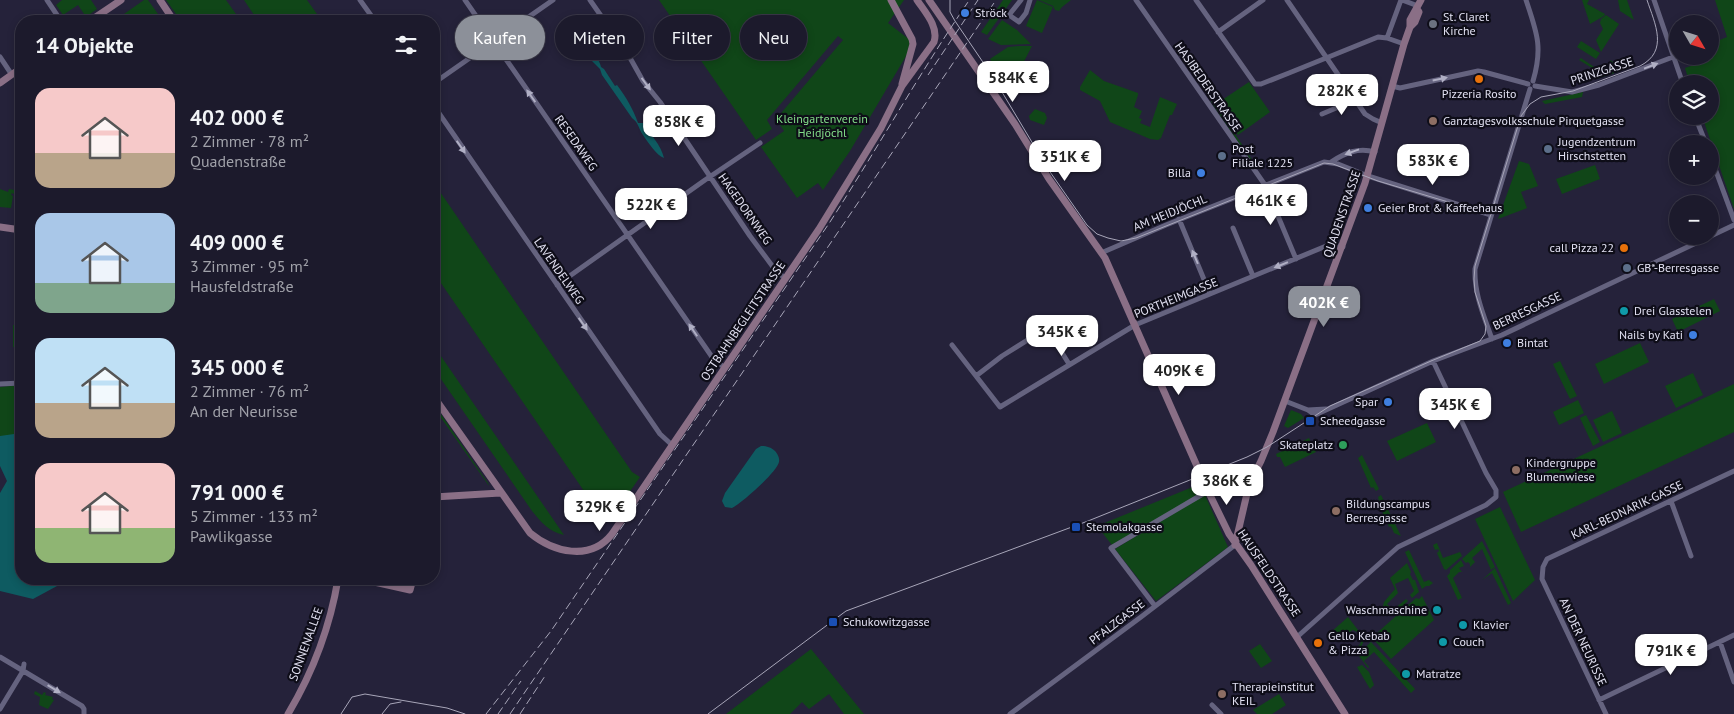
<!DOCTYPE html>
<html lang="de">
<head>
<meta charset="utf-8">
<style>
  body { margin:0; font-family:"PT Sans",sans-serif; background:#292738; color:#f1f3f6; height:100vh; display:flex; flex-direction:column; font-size:19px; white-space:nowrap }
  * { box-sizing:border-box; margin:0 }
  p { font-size:16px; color:#a0a1a9 }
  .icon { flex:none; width:28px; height:28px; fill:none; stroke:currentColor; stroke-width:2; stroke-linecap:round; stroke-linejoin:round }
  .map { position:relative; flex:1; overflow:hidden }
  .drawer { position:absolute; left:15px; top:15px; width:425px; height:570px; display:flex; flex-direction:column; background:#1c1a2c; border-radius:20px; box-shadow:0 2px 8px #0003,0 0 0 1px #3a3848 }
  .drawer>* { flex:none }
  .top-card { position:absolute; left:455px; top:15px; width:475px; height:45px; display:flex; gap:10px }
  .needle { width:32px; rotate:129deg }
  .fabs { position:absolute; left:1669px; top:15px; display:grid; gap:10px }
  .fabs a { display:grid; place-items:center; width:50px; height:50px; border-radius:50%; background:#1c1a2c; box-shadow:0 2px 8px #0003,0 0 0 1px #3a3848; font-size:25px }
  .price { position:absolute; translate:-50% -42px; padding:0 11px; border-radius:10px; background:#fff; color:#222; font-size:16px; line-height:32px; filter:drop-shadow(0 1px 2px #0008) }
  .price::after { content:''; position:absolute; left:50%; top:30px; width:15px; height:11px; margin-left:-8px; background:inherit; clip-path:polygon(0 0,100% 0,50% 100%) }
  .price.on { background:#8c9099; color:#fff }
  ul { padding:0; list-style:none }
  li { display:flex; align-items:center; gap:15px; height:125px; padding:0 20px }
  li span { display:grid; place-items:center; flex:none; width:140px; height:100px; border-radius:15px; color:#555 }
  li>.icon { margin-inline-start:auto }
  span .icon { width:60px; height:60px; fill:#fffc; stroke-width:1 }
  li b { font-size:21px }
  h2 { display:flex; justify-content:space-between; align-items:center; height:60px; padding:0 20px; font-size:21px }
  .chip { padding:0 18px; border-radius:22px; background:#1c1a2c; box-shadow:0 2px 8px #0003,0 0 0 1px #3a3848; font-size:18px; line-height:45px }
  .chip.on { background:#8c9099; color:#fff }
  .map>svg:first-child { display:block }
</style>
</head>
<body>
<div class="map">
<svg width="1734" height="714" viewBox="0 0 1734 714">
  <rect width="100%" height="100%" fill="#25223a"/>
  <path fill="#104618" d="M62,0H91L97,9L86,17L78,5L63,15L56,5Z
    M144,0H148L163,21H114Z
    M166,0H226L241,21H181Z
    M244,0H307L322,21H258Z
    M659,0H904L888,23L910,40L909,51L850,151L823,190L818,183L797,198L761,147L784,131L776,119L843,40L838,36L767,120L772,129L756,140Z
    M1003,0H1012L987,35L981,32Z
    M1037,0L1053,7L1042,33L1026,26Z
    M1039,0H1071L1062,7L1059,11L1055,10L1053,6Z
    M1582,0H1589L1587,4L1605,14L1604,16L1590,24Z
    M1618,0H1627L1634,20L1620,11Z
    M1715,0H1734V209L1702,116H1710V84H1690L1685,68L1705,61L1704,56H1710V44L1727,37Z
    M1606,15L1619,24L1601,52L1596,40L1603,29L1600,23L1601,19Z
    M1002,20L1017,30L1031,44L1001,45L988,39Z
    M1581,41L1600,53L1596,59L1577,47Z
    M1019,46H1032L1014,81L1006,88L990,59L1008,47Z
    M1581,58L1603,73H1605L1609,67L1606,75L1611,69L1610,60L1615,63L1618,72L1597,79L1592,68L1579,60Z
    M1090,70L1104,81L1138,93V95L1134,107L1142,111L1139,118L1142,119L1140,123L1150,127L1160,97L1177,104L1172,115H1170L1161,138L1158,140L1150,139L1110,122L1100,101L1080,90V87Z
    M1249,82L1270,112L1238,135L1229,125L1255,164L1254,165L1211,102L1212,101L1219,111L1221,110L1218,107L1221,105L1219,102Z
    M1583,92L1582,97L1545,104L1542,101Z
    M1035,109L1045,113L1047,118L1044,125L1030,120L1029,116Z
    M1519,161L1529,164L1538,186L1521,192L1527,208L1498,219Z
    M1595,165L1600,179L1562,194L1556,179Z
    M434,183L632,472L640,477L617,510L601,513L597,510L434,273Z
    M0,189L8,192L9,189L15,190L14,194L12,193L11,195L13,196L11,208L0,207Z
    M1714,299L1720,311L1678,332L1672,319Z
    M13,325H19L21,349L13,347Z
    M1640,343L1649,362L1604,384L1595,364Z
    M434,346L564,535C549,532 541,522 532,511L434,369Z
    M1560,361L1577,396L1570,399L1553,364Z
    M1693,373L1703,395L1676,408L1665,386Z
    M1734,384V432L1521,532L1503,492Z
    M21,385V437L0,436V387Z
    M1578,400L1584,413L1559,425L1553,412Z
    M434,404L488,483L489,486L434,408Z
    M1291,410L1301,414L1304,418L1288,428L1284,426Z
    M1612,411L1622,433L1603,442L1593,420Z
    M1586,415L1600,442L1593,446L1580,418Z
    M1427,423L1436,442L1397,461L1387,441Z
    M1309,438L1316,452L1285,467L1280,457H1277L1276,454Z
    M1362,455L1379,489L1376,491L1373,487L1371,488L1358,458Z
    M1200,484L1204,492L1112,545L1097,526Z
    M1205,495L1228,547L1156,601L1115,549Z
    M1381,495L1401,536L1394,533L1391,526L1389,527L1378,502L1379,501L1378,497Z
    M1500,507L1535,580L1513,601L1475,519Z
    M1482,541L1495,567L1491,570L1482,549L1472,558L1475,562L1470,567V564L1468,562L1466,563L1462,559Z
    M1437,543L1443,558L1460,552L1462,556L1446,570L1444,569L1437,553L1439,551L1438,549L1435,550L1433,545Z
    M1409,550L1424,582L1429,580L1433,583L1429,586H1426L1422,589L1405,552Z
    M1461,560L1464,566L1459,568L1462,572H1459L1453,578L1462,598L1464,597L1458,600L1447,576L1450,573V570Z
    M1407,563L1411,572L1410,574L1413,580H1415L1419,592L1412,598L1410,595L1414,591L1408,578L1395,584L1398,593L1387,604L1393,610L1406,599L1408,601L1392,616L1383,606L1384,602L1395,589L1390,578Z
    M1495,568L1511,603L1508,605L1492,573L1482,580Z
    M1422,596L1434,620L1391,659L1374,640L1377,637V633L1416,598L1419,599Z
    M1348,617L1365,639L1360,649L1358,646L1361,643L1359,641L1362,639L1358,635L1359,633L1353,630L1333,642L1331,638L1334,636L1331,632Z
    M1371,642L1415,689L1411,693L1374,652L1364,661L1369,667L1368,668L1359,656H1356Z
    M1260,644L1272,661L1261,668L1249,651Z
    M811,649L864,714H844L829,694L809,709L802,702L790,714H726Z
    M1362,665L1369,672L1374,685L1370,689L1357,667Z
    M35,691L42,695L44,692L46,693L45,695L53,697L52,699L54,700L48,709L39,705L40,697L34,694Z
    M1279,694L1286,705L1272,714H1257L1253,710Z"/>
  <path fill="#0e5b61" d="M585,43C590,46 600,60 601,67L604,69L615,86L617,85C626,97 633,109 638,123H643C650,134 661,145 664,158C656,155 648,142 643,135C638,128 639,123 632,118L602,75L600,69L592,61L583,46Z
    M21,433V579H70L33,599L0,591V493L7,481L0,466V436Z
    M761,446C766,446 771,447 775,451C777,453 780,458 779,462C777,472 742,503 732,508L725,507L722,501L725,493L756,449Z"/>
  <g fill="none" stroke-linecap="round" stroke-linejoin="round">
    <path stroke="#65637f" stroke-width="5" d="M47,0L61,21
      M360,0L375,21
      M465,0L710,354L714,360L724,367
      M590,0L629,56L643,81L660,102L750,236L776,271L785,278
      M1021,0L1009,15L1019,22L1026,13L1030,0
      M1136,0L1265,185L1296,259
      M1196,0L1255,84H1261L1289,73L1378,37L1387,38L1404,44
      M1287,0L1365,114L1373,119L1382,123
      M1402,0L1418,6
      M1526,0C1537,33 1543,47 1533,81
      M1654,0L1683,84
      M1218,32L1263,0
      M1387,38L1401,0
      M0,57L12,75
      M434,83L553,0
      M1392,86L1400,88L1478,71L1484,72L1528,84
      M1535,86L1572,92L1599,85L1673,57
      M434,106L660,434L672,445
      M1322,114L1355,100
      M1695,116L1706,144
      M1710,155L1734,220
      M1331,162C1345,153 1358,147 1375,152
      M1179,219L1210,294
      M1233,228L1253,276
      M1101,253L1166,225L1324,162L1338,164L1368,176L1491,215
      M557,285L705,180L760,143
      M1041,319L1069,364
      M1492,339C1484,316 1474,294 1475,269L1530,89
      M952,345L1000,407L1135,325L1331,244L1343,247
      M976,376L1002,356L1047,328
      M0,384L21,383
      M1285,401L1308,410L1315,415L1433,361L1502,335L1734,225
      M1308,410L1326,409
      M1671,501L1691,556
      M1155,606L1111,548L1208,491
      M1297,637L1398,547L1486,505L1496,497V490L1486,473L1433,361
      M1720,642L1734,682
      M0,657L82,706L84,709V714
      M1599,700L1734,635
      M1212,705L1221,714
      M0,709L23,671L24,664
      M1010,714L1141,617L1235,545
      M1606,714L1542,579L1543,567L1547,559L1734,471"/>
    <path stroke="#8a6f86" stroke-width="7" d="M160,0L174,21
      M891,0L912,39L913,44L902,84
      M929,0L1015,124L1049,179L1105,258L1208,491L1229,534L1251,565L1345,714
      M90,21L121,0
      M1410,27L1415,22L1419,12L1417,9
      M0,83L21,68
      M0,227L21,230
      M434,397L530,533C553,552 590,562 612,534L819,229L881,128L902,86L934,42C939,27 925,12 917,0
      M434,497L500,493
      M1235,545L1249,485L1261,461L1273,432L1365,183L1404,44L1410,27V20L1421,0
      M361,579L410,590L413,579
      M288,714C313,672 330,627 338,579"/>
    <path stroke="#a8a6b9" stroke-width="1" d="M950,0V12L955,21L993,77L1048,169L1087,225L1097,234L1108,238L1121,241L1136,238L1324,163L1333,164L1378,181L1475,210L1487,209L1495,203
      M341,714L352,697L365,694L447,708L465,714
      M382,714L390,704L401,702
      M708,714L846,611L1088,521L1247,457L1267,447L1330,406L1431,361L1480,341L1485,334L1486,326L1475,292L1474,279L1475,266L1521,116L1530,104L1541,97L1573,91L1640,66C1669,51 1655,24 1647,0"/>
    <path stroke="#a8a6b9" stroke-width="1" stroke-dasharray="8 4" stroke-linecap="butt" d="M928,75L978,0
      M486,714L551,631L830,222C877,149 919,74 968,2
      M498,714L521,681
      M510,714L996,0
      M520,714L545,676"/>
  </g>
  <defs><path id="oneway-solid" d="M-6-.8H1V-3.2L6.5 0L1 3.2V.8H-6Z" transform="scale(1.25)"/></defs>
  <g fill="#b0afc4">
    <use href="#oneway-solid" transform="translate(1651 66) rotate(-21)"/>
    <use href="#oneway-solid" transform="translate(1440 79) rotate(-12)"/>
    <use href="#oneway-solid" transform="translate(646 84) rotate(54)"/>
    <use href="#oneway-solid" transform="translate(531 96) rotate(-125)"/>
    <use href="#oneway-solid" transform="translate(461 147) rotate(55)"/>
    <use href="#oneway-solid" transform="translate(1352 152) rotate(160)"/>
    <use href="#oneway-solid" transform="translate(1195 257) rotate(-113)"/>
    <use href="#oneway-solid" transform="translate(1281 265) rotate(158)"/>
    <use href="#oneway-solid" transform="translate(583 324) rotate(55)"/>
    <use href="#oneway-solid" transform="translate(693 330) rotate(-124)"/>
    <use href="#oneway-solid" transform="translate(54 689) rotate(31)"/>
  </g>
  <g fill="#3f7fe0" stroke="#0e0d18" stroke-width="2">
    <circle cx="965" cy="13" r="5"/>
    <circle cx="1201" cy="173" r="5"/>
    <circle cx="1368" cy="208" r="5"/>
    <circle cx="1693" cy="335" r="5"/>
    <circle cx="1507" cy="343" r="5"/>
    <circle cx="1388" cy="402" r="5"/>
  </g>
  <circle fill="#6b7280" stroke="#0e0d18" stroke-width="2" cx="1433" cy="24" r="5"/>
  <g fill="#e8710a" stroke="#0e0d18" stroke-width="2">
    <circle cx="1479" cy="79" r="5"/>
    <circle cx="1624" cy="248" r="5"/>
    <circle cx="1318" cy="643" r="5"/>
  </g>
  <g fill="#8d6e63" stroke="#0e0d18" stroke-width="2">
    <circle cx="1433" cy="121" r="5"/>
    <circle cx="1516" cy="470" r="5"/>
    <circle cx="1336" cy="511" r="5"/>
    <circle cx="1222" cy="694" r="5"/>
  </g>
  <g fill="#5c6f8a" stroke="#0e0d18" stroke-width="2">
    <circle cx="1548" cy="149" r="5"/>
    <circle cx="1222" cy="156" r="5"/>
    <circle cx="1627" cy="268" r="5"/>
  </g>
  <g fill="#0f9aa8" stroke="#0e0d18" stroke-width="2">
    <circle cx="1624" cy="311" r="5"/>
    <circle cx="1437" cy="610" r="5"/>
    <circle cx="1463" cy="625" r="5"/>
    <circle cx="1443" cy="642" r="5"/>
    <circle cx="1406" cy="674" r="5"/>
  </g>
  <g fill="#1a4fb4" stroke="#0e0d18" stroke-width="2">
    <rect x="1305" y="416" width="10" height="10" rx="2.5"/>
    <rect x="1071" y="522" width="10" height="10" rx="2.5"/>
    <rect x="828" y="617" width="10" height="10" rx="2.5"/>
  </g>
  <circle fill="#2e9e5b" stroke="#0e0d18" stroke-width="2" cx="1343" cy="445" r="5"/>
  <g text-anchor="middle" stroke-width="4.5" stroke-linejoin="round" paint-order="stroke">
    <g font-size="12" fill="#e2e1f2" stroke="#0e0d18" text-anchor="start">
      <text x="975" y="17">Ströck</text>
      <text x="1443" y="21">St. Claret<tspan x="1443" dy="14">Kirche</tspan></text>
      <text x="1479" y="98" text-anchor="middle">Pizzeria Rosito</text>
      <text x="1443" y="125">Ganztagesvolksschule Pirquetgasse</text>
      <text x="1558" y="146">Jugendzentrum<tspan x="1558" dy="14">Hirschstetten</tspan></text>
      <text x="1232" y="153">Post<tspan x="1232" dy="14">Filiale 1225</tspan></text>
      <text x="1191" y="177" text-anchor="end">Billa</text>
      <text x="1378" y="212">Geier Brot &amp; Kaffeehaus</text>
      <text x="1614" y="252" text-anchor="end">call Pizza 22</text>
      <text x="1637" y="272">GB*-Berresgasse</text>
      <text x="1634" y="315">Drei Glasstelen</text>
      <text x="1683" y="339" text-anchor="end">Nails by Kati</text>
      <text x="1517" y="347">Bintat</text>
      <text x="1378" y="406" text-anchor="end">Spar</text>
      <text x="1320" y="425">Scheedgasse</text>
      <text x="1333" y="449" text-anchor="end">Skateplatz</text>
      <text x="1526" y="467">Kindergruppe<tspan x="1526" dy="14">Blumenwiese</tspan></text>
      <text x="1346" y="508">Bildungscampus<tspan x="1346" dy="14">Berresgasse</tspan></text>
      <text x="1086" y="531">Stemolakgasse</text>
      <text x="1427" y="614" text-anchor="end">Waschmaschine</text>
      <text x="843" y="626">Schukowitzgasse</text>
      <text x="1473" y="629">Klavier</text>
      <text x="1328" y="640">Gello Kebab<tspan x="1328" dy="14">&amp; Pizza</tspan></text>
      <text x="1453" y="646">Couch</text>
      <text x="1416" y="678">Matratze</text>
      <text x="1232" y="691">Therapieinstitut<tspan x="1232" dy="14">KEIL</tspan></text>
    </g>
    <g font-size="12" fill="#e2e1f2" stroke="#0e0d18">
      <text transform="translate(1602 71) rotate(-18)" y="4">PRINZGASSE</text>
      <text transform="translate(1208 87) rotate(55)" y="4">HASIBEDERSTRASSE</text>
      <text transform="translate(576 143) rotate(55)" y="4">RESEDAWEG</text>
      <text transform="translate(745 209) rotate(55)" y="4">HAGEDORNWEG</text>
      <text transform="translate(1170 213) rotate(-22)" y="4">AM HEIDJÖCHL</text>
      <text transform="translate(1342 214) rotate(-71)" y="4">QUADENSTRASSE</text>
      <text transform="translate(559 271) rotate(55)" y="4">LAVENDELWEG</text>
      <text transform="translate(1176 298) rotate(-22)" y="4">PORTHEIMGASSE</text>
      <text transform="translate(1527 311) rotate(-25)" y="4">BERRESGASSE</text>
      <text transform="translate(743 321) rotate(-56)" y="4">OSTBAHNBEGLEITSTRASSE</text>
      <text transform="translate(1627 510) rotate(-25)" y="4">KARL-BEDNARIK-GASSE</text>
      <text transform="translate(1269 573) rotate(56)" y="4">HAUSFELDSTRASSE</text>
      <text transform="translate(1117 622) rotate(-37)" y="4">PFALZGASSE</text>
      <text transform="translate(1583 642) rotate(65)" y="4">AN DER NEURISSE</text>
      <text transform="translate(306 644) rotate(-70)" y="4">SONNENALLEE</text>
    </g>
    <g font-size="12" fill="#83dd89" stroke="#0e0d18">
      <text x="822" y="123">Kleingartenverein<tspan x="822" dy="14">Heidjöchl</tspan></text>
    </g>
  </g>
</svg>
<div class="fabs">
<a><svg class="needle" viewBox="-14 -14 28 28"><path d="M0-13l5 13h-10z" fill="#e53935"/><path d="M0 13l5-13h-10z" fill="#a0a1a9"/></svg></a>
<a><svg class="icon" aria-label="layers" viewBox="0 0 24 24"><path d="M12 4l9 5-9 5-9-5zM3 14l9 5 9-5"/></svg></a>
<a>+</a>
<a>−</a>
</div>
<b class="price" style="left:1013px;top:103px">584K €</b>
<b class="price" style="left:1342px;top:116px">282K €</b>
<b class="price" style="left:679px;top:147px">858K €</b>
<b class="price" style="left:1065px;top:182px">351K €</b>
<b class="price" style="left:1433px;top:186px">583K €</b>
<b class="price" style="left:1271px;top:226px">461K €</b>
<b class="price" style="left:651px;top:230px">522K €</b>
<b class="price on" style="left:1324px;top:328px">402K €</b>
<b class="price" style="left:1062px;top:357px">345K €</b>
<b class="price" style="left:1179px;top:396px">409K €</b>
<b class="price" style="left:1455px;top:430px">345K €</b>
<b class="price" style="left:1227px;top:506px">386K €</b>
<b class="price" style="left:600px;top:532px">329K €</b>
<b class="price" style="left:1671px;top:676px">791K €</b>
<div class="top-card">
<a class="chip on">Kaufen</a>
<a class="chip">Mieten</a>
<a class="chip">Filter</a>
<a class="chip">Neu</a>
</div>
<section class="drawer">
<h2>14 Objekte<svg class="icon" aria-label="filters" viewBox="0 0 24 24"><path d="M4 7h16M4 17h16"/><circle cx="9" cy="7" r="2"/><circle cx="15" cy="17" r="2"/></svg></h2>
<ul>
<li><span style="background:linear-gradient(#f6c9c9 65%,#b9a48a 0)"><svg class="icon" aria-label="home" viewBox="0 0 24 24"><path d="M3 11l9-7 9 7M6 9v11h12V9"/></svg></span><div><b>402 000 €</b><p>2 Zimmer · 78 m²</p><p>Quadenstraße</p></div></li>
<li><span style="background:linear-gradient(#a9c7e8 70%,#7fa58c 0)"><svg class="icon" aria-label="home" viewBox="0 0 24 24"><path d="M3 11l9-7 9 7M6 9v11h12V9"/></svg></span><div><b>409 000 €</b><p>3 Zimmer · 95 m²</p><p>Hausfeldstraße</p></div></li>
<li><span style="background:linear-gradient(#bfe0f5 65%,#b9a48a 0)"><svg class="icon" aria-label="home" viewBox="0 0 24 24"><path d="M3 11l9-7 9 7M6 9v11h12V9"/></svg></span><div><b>345 000 €</b><p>2 Zimmer · 76 m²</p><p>An der Neurisse</p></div></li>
<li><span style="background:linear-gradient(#f6c9c9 65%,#8fb573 0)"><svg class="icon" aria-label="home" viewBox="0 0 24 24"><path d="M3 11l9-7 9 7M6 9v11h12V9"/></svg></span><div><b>791 000 €</b><p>5 Zimmer · 133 m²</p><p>Pawlikgasse</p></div></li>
</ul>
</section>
</div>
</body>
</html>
